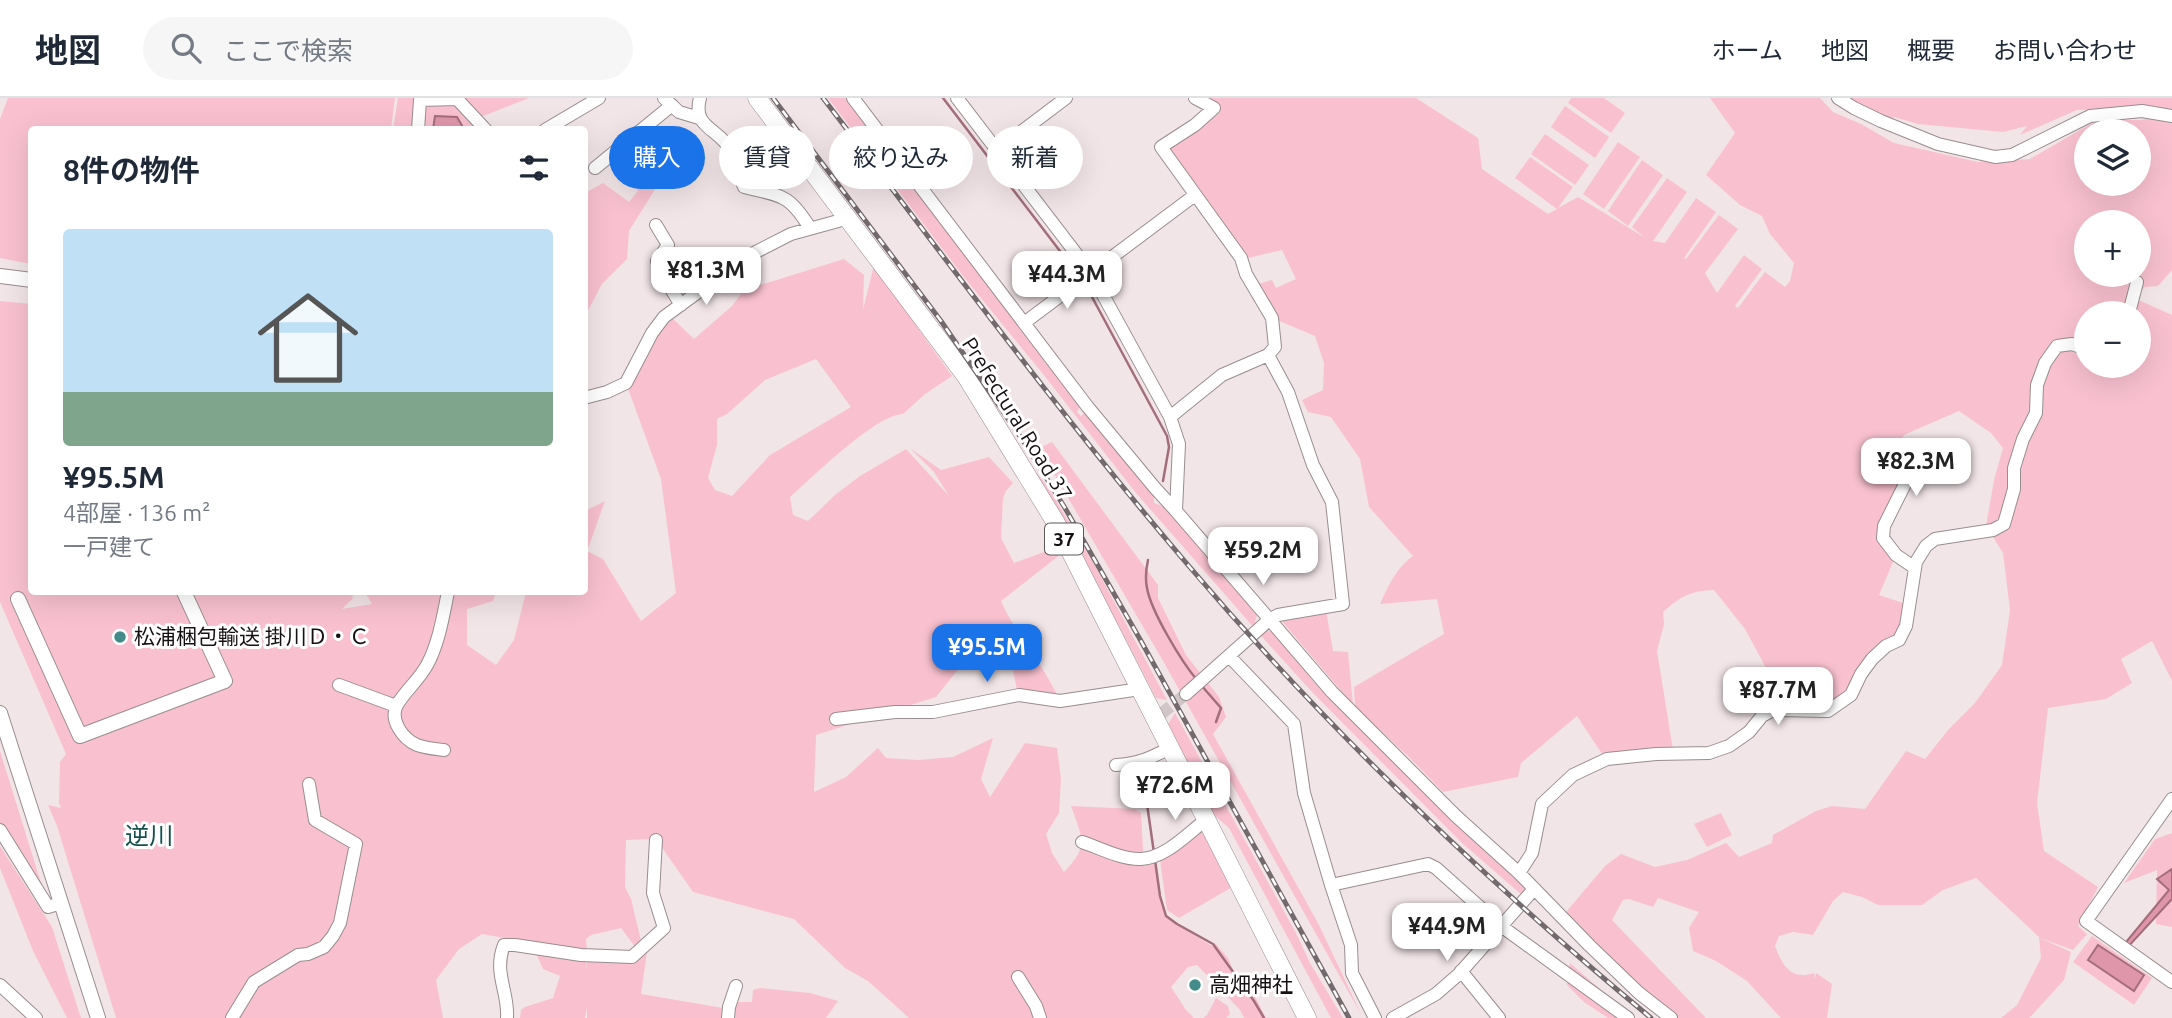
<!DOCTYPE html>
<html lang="ja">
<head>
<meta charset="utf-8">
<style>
  body { margin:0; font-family:Ubuntu,"Noto Sans JP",sans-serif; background:#f6f6f7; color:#1f2937; height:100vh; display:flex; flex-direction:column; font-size:26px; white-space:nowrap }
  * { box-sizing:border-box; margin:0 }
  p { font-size:23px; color:#747a83 }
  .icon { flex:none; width:38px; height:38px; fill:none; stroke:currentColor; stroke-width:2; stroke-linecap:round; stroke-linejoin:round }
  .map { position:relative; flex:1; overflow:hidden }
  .sheet { position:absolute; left:28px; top:28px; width:560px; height:469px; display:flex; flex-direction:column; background:#fff; border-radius:7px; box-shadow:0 7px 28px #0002 }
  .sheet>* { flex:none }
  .guide { position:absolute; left:609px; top:28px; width:665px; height:63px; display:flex; gap:14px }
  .tools { position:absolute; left:2074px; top:21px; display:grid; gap:14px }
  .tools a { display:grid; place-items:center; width:77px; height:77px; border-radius:50%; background:#fff; box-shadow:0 7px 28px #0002; font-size:35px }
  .price { position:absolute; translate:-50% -60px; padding:0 16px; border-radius:14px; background:#fff; color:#222; font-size:23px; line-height:46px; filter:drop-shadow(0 2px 4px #0008) }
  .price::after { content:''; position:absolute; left:50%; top:42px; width:21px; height:16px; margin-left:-10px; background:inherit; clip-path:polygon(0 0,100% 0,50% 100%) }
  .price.selected { background:#1a73e8; color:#fff }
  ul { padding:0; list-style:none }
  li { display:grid; align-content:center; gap:14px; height:371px; padding:0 35px }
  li+li { border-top:2px solid #e0e1e3 }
  li span { display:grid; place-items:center; height:217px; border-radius:7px; color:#555 }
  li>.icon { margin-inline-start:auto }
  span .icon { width:126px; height:126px; fill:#fffc; stroke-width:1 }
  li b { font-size:30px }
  h2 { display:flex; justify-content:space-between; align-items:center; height:84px; padding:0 35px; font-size:30px }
  .tag { padding:0 24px; border-radius:32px; background:#fff; box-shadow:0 7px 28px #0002; font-size:24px; line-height:63px }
  .tag.selected { background:#1a73e8; color:#fff }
  header { display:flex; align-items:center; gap:42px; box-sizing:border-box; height:98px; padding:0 35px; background:#fff; border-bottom:2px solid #e0e1e3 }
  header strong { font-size:33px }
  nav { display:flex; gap:38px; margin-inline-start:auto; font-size:24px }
  .search { width:490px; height:63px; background:#f6f6f7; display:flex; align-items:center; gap:18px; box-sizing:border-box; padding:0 24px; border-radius:38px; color:#747a83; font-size:26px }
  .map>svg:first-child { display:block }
</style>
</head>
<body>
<header>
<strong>地図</strong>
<div class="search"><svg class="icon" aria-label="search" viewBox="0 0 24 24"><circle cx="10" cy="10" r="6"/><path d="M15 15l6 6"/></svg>ここで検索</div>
<nav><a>ホーム</a><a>地図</a><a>概要</a><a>お問い合わせ</a></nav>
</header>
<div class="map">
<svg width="2172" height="920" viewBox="0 0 2172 920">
  <rect width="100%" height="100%" fill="#f2e5e8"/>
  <path fill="#f9c1d0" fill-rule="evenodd" d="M8,0H395L391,31L32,32L31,166L0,160V21Z
    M398,0H457L483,32H393Z
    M460,0H529L478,20Z
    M828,0H848L1081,307L1077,314L1081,318L1086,314L1154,395V405L1171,411L1257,517L1255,524L1263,533H1273L1313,583L1526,789L1523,798L1462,745L1313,595L1263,540L1136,395L1043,276L963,178Z
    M1204,0H1416L1478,40L1482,71L1548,116L1557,111L1515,80L1530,59L1573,89L1558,110L1578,99L1644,139L1632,129L1667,80L1687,94L1653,143L1665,145L1696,100L1716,114L1684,160L1686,161L1719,117L1738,131L1705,175L1717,195L1744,157L1762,171L1735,208L1738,210L1765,174L1785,189L1790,183L1794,165L1770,136L1762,118L1740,107L1706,77L1735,35L1710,0H1820L1833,14L1861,26L1894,45L1978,64L2030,61L2092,25L2119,22H2141L2163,17L2172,20V172L2158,188L2145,189L2134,200L2172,217V583L2152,543L2121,561L2132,585L2106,601L2048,610L2037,705L2044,753L2098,789L2078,828L2087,836L2073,852L2040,840L2071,854L2064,882L2034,915L2029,920H2001L2017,907L2041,860L2039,839L1976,780L1943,792L1922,807H1878L1862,799L1843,794L1833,803L1813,837L1793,834L1779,838L1775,848C1782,867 1791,883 1814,875L1815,881L1816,875L1832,886L1827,920H1781L1747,883L1716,863L1693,853L1689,830L1699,814L1658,800L1653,809L1629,801L1623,802L1612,822L1706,920H1676L1632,885L1587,840L1566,814L1605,768L1621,756L1655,769L1687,762L1726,745L1739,759L1772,745L1773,737L1816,713L1832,708L1865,711L1906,653L1925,661L1949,631L1975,605L2002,567L2010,512L2003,455L1986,428L1994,382L2003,350L1991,335L1959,313L1906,336L1890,350L1899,364L1910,376L1883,440L1896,457L1879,497L1903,505L1909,513L1906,528L1886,548L1851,597L1828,613L1759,617L1766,570L1745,531L1714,492C1690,493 1681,498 1663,514L1664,526L1657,553L1673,652L1604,659L1577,618L1521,665L1518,679L1443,694L1411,661L1355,609L1354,589L1444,536L1437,501L1380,506C1388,488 1397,469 1413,458L1369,409L1360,361L1331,319L1308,314L1302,302L1323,292L1324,265L1315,238L1277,222L1258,186L1272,182L1276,190L1296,181L1282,152L1248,160L1168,51L1217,11ZM2086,33H2138V86H2086ZM2086,124H2138V177H2086ZM2086,215H2138V268H2086Z
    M1571,0H1604L1625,15L1611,35L1568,5Z
    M1846,0H2172V13L2161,9L2077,12L2020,37L2027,28L2003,34L1918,26L1894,19L1891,22Z
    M1565,8L1609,39L1595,60L1551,29Z
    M1545,36L1589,67L1575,87L1531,56Z
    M1618,44L1640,59L1604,111L1583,96Z
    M625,57L657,88L629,133L627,161L602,186L585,218V95L603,85L629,104L638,93L618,66Z
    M1642,62L1663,77L1628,128L1608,113Z
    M844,161L864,177L863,212L873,171L875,170L952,278L925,296L903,316C875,317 813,379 790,399L793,417L808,423L835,397L860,378L906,351L949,398L934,374L910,350L941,372L989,359L1013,385L1006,393L1003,400L1001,440L1014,465L1055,450L1061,456L1001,503C1017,539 1044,567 1060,603L1017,592L1009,552L987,535L936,599L816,637L814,694L846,679L878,650L886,660L918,662L953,659L993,640L981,681L990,699L1025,645L1057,650L1061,681L1059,715L1046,736L1052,755L1064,774C1090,748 1082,740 1071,708L1135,711L1141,715L1144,770L1146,762L1153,760L1165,819L1212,848L1215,845L1228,860L1234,874L1243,875L1266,920H1244L1240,912L1197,867L1188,869L1171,889L1186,912L1194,920H909L868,883L845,870L794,821L693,794L656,741L626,742L625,789L631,801L642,847L636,850L621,830L591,837L586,841L587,855L482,836L459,851L436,882L443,920H116L57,728L48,707L61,710L59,705L60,664L66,656L0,504V203L31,206L32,494H356L357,495L352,498L353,500L342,511L372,506L365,494H496L493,503L467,511V547L496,567L514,542L526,494H584L585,413L605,403L587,453L603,461L641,523L676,495L661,381L626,285L668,216L694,241L732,208L744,192ZM816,261L851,309L770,357L732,398L715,392L708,380L717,347V321L727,316L765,282Z
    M1052,344L1158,487V500L1186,557L1219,599L1226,619L1213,636L1319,827L1362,918L1163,563L1039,350Z
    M1031,368L1048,389L1094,466L1167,602L1156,600L1121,532Z
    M1326,512L1333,553L1348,554L1353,607L1280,521Z
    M1175,615L1297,837L1310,865L1343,920H1331L1229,730L1213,716L1168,626Z
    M0,653L46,801L0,729Z
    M1721,715L1732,737L1707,749L1694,726Z
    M1205,728L1234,788L1179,820L1167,812L1160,762Z
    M2172,735V829L2156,826L2157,772L2124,785L2155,741Z
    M0,748L52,829L81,920H67L33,853L0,770Z
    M2092,838L2152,880L2134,907L2073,864Z
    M647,854L641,896L723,910L722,920H587V910L585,920H520L521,912L525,909L553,900L560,878L543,871L536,855L586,859L587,873V858Z
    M1570,865L1633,920H1608L1584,904L1567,887Z
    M760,890L810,895L838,903L826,920H732V904H752L753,892Z
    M1216,900L1228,908L1230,916L1226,920H1203L1207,917Z"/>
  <path fill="#df96aa" stroke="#a26e7c" stroke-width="2" d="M435,18L457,19L464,31H433Z
    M2172,771V801L2126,851L2122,849L2169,792L2157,781Z
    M2098,847L2144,877L2134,893L2088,862Z"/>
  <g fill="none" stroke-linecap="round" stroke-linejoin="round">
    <path stroke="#a26e7c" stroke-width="2.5" d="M943,0L1079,178
      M1085,186L1167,338L1169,349L1163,383
      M1148,462C1146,471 1145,480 1147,490C1151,513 1181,563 1197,582
      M1201,587L1221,610L1216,624
      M1152,683L1146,699L1154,755
      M1155,762L1160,798L1166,818L1177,826L1213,846L1254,903L1264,920"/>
    <path stroke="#d1c5c8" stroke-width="12" stroke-dasharray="12 6" stroke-linecap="butt" d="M1161,616L1186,596"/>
    <g stroke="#988d8f" stroke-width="14">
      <path id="minor" d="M664,0L679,14L699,20
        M700,0C692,30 718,30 730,51C736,62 739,77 744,89C782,98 789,96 810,130
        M853,0L1087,308L1155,390L1176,413
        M957,0L1091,175L1170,319L1179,346L1176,413L1332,594L1456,718L1519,775L1589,847L1639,895L1671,920
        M1838,0L1854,10L1881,23L1938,46L1995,59L2012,57L2090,18L2142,13L2172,18
        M418,32L420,2L457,1L486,32
        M545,32L599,0
        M997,52L1066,0
        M595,70L672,7
        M656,127L668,147L657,163L663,178L681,207
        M2129,215L2137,184
        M1024,225L1195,97
        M584,300L607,294L626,285L652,235L664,219L746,159L791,136L849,120
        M1170,319L1222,277L1268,257L1275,249L1272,220L1246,176L1241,160L1161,49L1195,27L1214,10L1195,0
        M1896,347L1908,361L1910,376L1884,428L1883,440L1896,457L1915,470
        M1229,558L1294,626L1304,695L1331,787L1351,847L1352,875L1375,920
        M339,587L396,608
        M1186,596L1269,522L1278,517L1343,506L1332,404L1313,367L1288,294L1268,257
        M836,621L895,614H933L1019,597L1060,603L1140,591
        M444,652C435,651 425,650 417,647C403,641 389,622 397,607C405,593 419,582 427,567C439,545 443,518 448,494
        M1116,667C1139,666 1150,660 1170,650
        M2172,701L2086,823L2172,884
        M0,732L48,809L61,805
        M1082,744C1100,750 1122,762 1141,761C1166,760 1188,735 1207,721
        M1519,775L1532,755L1542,706L1573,677L1607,661L1656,656L1709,655L1729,648L1749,634L1762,618L1773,612L1828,613L1851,597L1861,576L1872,561L1886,548L1899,542L1906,528L1916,464L1926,448L1935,441L1993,432L2004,426L2014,391V370L2023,341L2036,315L2037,287L2045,265L2057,248L2072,246L2086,251
        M1331,787L1428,766L1436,770L1501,828L1628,920
        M1461,873L1499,920
        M1018,879L1036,908L1040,920
        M0,887L36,920
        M232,920L254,884L298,857L308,856L324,849L333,838L340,825L356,746L315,722L309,686
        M507,920C509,894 493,875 504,847H515L581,857L632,859L664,830L653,795L656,742
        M728,920L729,909L736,888
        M1393,920L1436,896L1459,876L1534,791"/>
    </g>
    <g stroke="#988d8f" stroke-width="16">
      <path id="tertiary" d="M0,178L32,182
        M18,501L80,638L225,583L184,494
        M0,615L98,920"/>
    </g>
    <g stroke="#988d8f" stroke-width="19">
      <path id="primary" d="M757,0L966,278L1056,425L1307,920"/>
    </g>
    <use href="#minor" stroke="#fff" stroke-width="12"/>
    <use href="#tertiary" stroke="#fff" stroke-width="14"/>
    <use href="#primary" stroke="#fff" stroke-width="18"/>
    <g stroke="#736a6d" stroke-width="5">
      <path id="rail" d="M773,0L941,223L1026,347L1065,410L1141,543L1349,920
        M823,0C943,157 1060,317 1188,467C1328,632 1485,782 1651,920"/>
    </g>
    <use href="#rail" stroke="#fff" stroke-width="2.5" stroke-dasharray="8" stroke-linecap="butt"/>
  </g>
  <g fill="#448c89" stroke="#fff" stroke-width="2.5">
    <circle cx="120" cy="539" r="7"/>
    <circle cx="1195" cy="887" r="7"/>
  </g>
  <g text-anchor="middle" stroke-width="6" stroke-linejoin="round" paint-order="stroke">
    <rect fill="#fff" stroke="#5b5859" stroke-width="2" x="1045" y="425.5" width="38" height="31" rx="5"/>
    <g font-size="19" font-weight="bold" fill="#151012">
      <text x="1064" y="448">37</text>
    </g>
    <g font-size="21" fill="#151012" stroke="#fff">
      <text transform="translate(1017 321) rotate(58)" y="7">Prefectural Road 37</text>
    </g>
    <g font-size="21" fill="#151012" stroke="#fff" text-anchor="start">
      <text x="134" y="546">松浦梱包輸送 掛川Ｄ・Ｃ</text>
      <text x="1209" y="894">高畑神社</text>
    </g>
    <g font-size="24" fill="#13504e" stroke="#fff">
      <text x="149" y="746">逆川</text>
    </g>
  </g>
</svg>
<div class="tools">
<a><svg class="icon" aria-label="layers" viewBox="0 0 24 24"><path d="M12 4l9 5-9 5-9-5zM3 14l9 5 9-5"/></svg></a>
<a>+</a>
<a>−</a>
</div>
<b class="price" style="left:706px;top:209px">¥81.3M</b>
<b class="price" style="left:1067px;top:213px">¥44.3M</b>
<b class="price" style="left:1916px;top:400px">¥82.3M</b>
<b class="price" style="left:1263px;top:489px">¥59.2M</b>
<b class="price selected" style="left:987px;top:586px">¥95.5M</b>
<b class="price" style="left:1778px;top:629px">¥87.7M</b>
<b class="price" style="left:1175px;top:724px">¥72.6M</b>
<b class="price" style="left:1447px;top:865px">¥44.9M</b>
<div class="guide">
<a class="tag selected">購入</a>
<a class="tag">賃貸</a>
<a class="tag">絞り込み</a>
<a class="tag">新着</a>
</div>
<section class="sheet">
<h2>8件の物件<svg class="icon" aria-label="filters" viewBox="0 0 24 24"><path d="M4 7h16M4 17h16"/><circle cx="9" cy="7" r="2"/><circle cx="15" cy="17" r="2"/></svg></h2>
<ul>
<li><span style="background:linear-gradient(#bfe0f5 75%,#7fa58c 0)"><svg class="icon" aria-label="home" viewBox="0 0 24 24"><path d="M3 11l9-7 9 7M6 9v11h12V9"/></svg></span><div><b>¥95.5M</b><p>4部屋 · 136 m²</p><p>一戸建て</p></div></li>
</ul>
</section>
</div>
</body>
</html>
